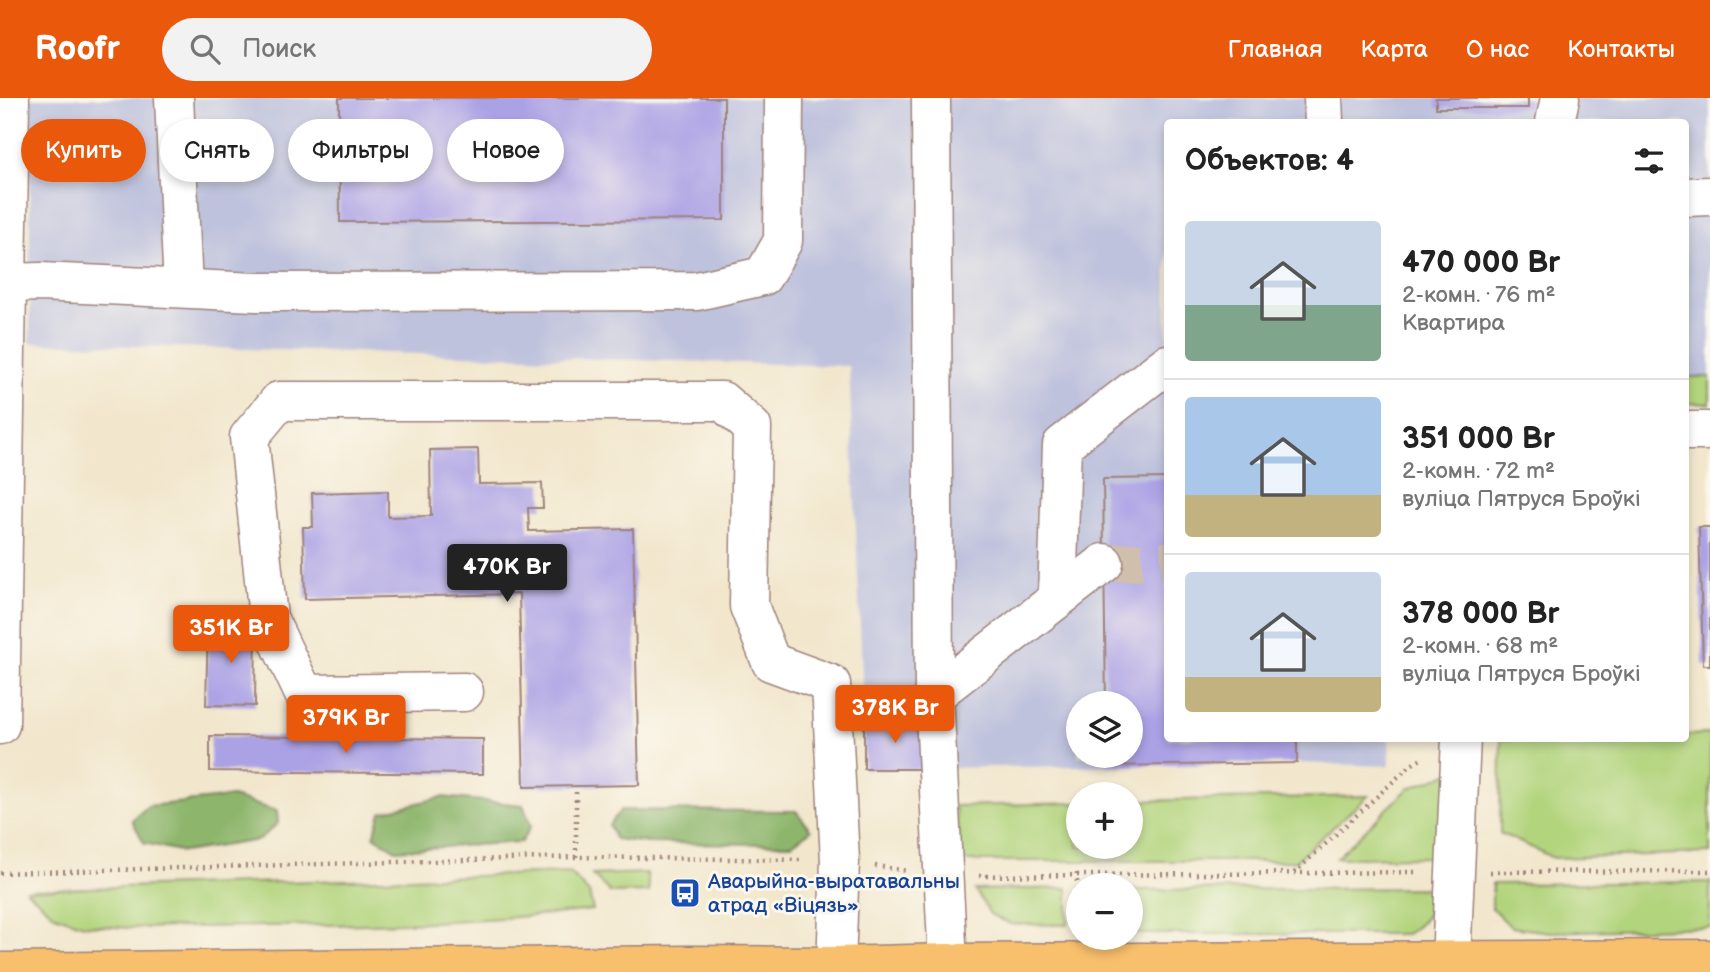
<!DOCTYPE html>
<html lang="ru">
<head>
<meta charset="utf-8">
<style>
  body { margin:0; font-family:"Balsamiq Sans",sans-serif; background:#f2f2f2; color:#222; height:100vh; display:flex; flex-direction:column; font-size:26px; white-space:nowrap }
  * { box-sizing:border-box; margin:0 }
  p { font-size:23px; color:#767676 }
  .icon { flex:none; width:38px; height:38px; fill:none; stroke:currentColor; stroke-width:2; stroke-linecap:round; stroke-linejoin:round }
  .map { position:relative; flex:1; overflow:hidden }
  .details { position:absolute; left:1164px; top:21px; width:525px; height:623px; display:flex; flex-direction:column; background:#fff; border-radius:7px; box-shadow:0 4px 10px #0003 }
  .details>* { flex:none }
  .hud { position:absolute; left:21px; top:21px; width:665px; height:63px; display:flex; gap:14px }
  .tools { position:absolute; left:1066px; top:593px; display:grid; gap:14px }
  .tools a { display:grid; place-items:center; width:77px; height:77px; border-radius:50%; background:#fff; box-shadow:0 4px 10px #0003; font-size:35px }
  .price { position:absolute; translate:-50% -60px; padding:0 16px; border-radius:7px; background:#ea580c; color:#fff; font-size:23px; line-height:46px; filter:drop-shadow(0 2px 4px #0008) }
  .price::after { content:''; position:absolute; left:50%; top:42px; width:21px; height:16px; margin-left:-10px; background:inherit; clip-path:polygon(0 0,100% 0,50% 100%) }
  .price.current { background:#222; color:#fff }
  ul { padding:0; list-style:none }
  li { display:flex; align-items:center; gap:21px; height:175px; padding:0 21px }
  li+li { border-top:2px solid #e0e0e0 }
  li span { display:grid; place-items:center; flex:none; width:196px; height:140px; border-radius:7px; color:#555 }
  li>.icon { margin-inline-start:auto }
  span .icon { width:84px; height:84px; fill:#fffc; stroke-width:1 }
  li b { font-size:30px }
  h2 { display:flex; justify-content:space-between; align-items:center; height:84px; padding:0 21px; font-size:30px }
  .chip { padding:0 24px; border-radius:32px; background:#fff; box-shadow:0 4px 10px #0003; font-size:24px; line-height:63px }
  .chip.current { background:#ea580c; color:#fff }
  header { display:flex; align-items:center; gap:42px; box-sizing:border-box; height:98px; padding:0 35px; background:#ea580c; color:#fff }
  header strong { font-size:33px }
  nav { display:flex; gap:38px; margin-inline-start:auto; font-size:24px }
  .search { width:490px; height:63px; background:#f2f2f2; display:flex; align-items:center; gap:18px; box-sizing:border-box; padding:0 24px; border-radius:38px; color:#767676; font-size:26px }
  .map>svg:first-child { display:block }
</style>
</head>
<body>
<header>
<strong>Roofr</strong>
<div class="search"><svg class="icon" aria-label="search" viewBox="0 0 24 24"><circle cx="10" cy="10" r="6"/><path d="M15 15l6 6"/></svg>Поиск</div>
<nav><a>Главная</a><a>Карта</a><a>О нас</a><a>Контакты</a></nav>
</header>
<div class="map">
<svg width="1710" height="874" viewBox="0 0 1710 874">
  <rect width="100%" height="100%" fill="#fbf7ec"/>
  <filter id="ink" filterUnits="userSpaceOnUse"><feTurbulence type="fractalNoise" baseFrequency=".0143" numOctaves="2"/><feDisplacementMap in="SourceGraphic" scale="14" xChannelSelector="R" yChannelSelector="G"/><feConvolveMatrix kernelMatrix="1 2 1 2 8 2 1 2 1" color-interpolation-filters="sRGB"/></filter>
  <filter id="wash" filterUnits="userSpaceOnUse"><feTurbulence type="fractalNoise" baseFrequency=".00686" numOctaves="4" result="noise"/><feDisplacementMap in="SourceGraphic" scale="28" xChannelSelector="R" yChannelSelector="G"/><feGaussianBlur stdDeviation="1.57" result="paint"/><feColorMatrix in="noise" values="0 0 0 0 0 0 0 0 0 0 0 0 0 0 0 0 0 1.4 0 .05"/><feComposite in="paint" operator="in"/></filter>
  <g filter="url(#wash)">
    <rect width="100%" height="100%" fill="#f2e7cd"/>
    <path fill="#bfc2dd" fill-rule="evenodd" d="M30,0H1710V279H1685V24H1167V640L1389,641L1390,668L1297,665L864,671V622L849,268L30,245ZM1078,606H1130V658H1078Z"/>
    <path fill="#b2d47d" stroke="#7e7a54" stroke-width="2" d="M1685,279H1710V306L1685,305Z
      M1710,636V755L1554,760L1500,735L1501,641L1685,640V637Z
      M1454,674L1438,759L1336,760L1409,690Z
      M1368,698L1295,763H962L955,708L1078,705V749H1130L1131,703Z
      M570,775L589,795L593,812C440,829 284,827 130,830L84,827L55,817L26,792Z
      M647,775L649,794L611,795L592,777Z
      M1710,784V829L1550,834L1511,829L1492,810V786Z
      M1068,790V827L1010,826L990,816L975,792Z
      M1438,790C1430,814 1427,823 1406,836H1131L1130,792Z"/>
    <path fill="#8db66c" stroke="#6c6a4c" stroke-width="2" d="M232,699L277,713L278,725L259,742L183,754L144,745L132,722L148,708Z
      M442,699L523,707L531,728L521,744L396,752L374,738L381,714Z
      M621,712L796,713L811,732L792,746L649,745L615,741L609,727Z"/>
    <g id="blocks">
      <path fill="#aba1e5" d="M339,0H724V122L340,124Z
        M1436,0H1528V10H1436Z
        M478,351L479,386L542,385L543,410H528L529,433L633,431L639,687L524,689L519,496L305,501L303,429H313L312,395L388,393V419L431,418L430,352Z
        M1167,380V640H1297V665L1107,668V658H1130V606H1106L1103,381Z
        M1699,429H1710V567H1703Z
        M208,525L256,526L255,608L206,607Z
        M864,622H925L926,671H864Z
        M210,638L483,641V676L210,673Z"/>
    </g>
  </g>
  <g filter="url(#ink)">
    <use href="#blocks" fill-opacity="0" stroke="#9e837c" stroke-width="2"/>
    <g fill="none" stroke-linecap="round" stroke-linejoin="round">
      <path stroke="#d0bfad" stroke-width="38" stroke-dasharray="38 19" stroke-linecap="butt" d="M1104,465L1167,463"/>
      <g stroke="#9e837c" stroke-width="41">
        <path id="minor" d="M174,0L183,190
          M931,0L934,597
          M1323,0L1324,24
          M1555,24L1560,0
          M1685,99L1710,98
          M6,185L40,184L256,194L697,193L763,178L783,143L784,0
          M1685,333H1710
          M1057,501L1062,347L1167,266
          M464,594L304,596L268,520L249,339L279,303H722L752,329L749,508L771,564L831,586L840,763L836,868
          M0,627L10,0
          M1451,864L1461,640
          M948,865L934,597L1104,465"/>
      </g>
      <g stroke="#9e837c" stroke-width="41">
        <path id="major" d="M0,874L688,867L836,868L948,865L1710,861"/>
      </g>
      <path stroke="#9e837c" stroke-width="4.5" stroke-dasharray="2 5" stroke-linecap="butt" d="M576,759V688
        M875,768L908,773
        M1490,774L1710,773
        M0,775L576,759L804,762
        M1077,775V828
        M1294,775L1411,667L1423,660
        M979,778L1419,774"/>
      <use href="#minor" stroke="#fff" stroke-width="38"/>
      <use href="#major" stroke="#f8bf6c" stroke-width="38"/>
    </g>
  </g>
  <defs>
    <g id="bus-square" transform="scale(1.575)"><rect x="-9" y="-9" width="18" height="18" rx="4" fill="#1a4fb4" stroke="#fbf7ec"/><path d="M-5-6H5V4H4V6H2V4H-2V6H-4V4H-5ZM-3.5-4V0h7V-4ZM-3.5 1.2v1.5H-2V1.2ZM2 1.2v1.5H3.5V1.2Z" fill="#fff"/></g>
  </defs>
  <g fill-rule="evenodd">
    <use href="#bus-square" x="685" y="795"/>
  </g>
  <g text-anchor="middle" stroke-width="6" stroke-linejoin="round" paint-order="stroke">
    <g font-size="21" fill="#164399" stroke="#fbf7ec" text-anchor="start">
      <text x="708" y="790">Аварыйна-выратавальны<tspan x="708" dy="24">атрад «Віцязь»</tspan></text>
    </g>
  </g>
</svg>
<div class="tools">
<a><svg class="icon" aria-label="layers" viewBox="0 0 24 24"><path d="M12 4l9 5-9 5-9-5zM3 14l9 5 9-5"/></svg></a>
<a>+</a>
<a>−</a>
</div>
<b class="price current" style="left:507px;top:506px">470K Br</b>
<b class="price" style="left:231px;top:567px">351K Br</b>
<b class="price" style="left:895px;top:647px">378K Br</b>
<b class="price" style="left:346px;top:657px">379K Br</b>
<div class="hud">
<a class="chip current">Купить</a>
<a class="chip">Снять</a>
<a class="chip">Фильтры</a>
<a class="chip">Новое</a>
</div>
<section class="details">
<h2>Объектов: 4<svg class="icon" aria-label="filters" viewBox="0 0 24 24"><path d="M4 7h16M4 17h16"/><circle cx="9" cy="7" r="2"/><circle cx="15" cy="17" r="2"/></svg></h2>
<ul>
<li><span style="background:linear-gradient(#c9d6e8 60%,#7fa58c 0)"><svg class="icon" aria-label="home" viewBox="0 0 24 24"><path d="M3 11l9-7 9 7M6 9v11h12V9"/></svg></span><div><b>470 000 Br</b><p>2-комн. · 76 m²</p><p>Квартира</p></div></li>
<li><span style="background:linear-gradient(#a9c7e8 70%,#c2b280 0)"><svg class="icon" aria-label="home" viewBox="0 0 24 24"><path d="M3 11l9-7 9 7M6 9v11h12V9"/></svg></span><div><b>351 000 Br</b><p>2-комн. · 72 m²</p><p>вуліца Пятруся Броўкі</p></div></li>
<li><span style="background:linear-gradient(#c9d6e8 75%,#c2b280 0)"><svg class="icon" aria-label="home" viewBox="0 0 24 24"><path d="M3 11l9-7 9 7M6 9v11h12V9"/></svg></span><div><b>378 000 Br</b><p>2-комн. · 68 m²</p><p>вуліца Пятруся Броўкі</p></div></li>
</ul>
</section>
</div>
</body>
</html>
